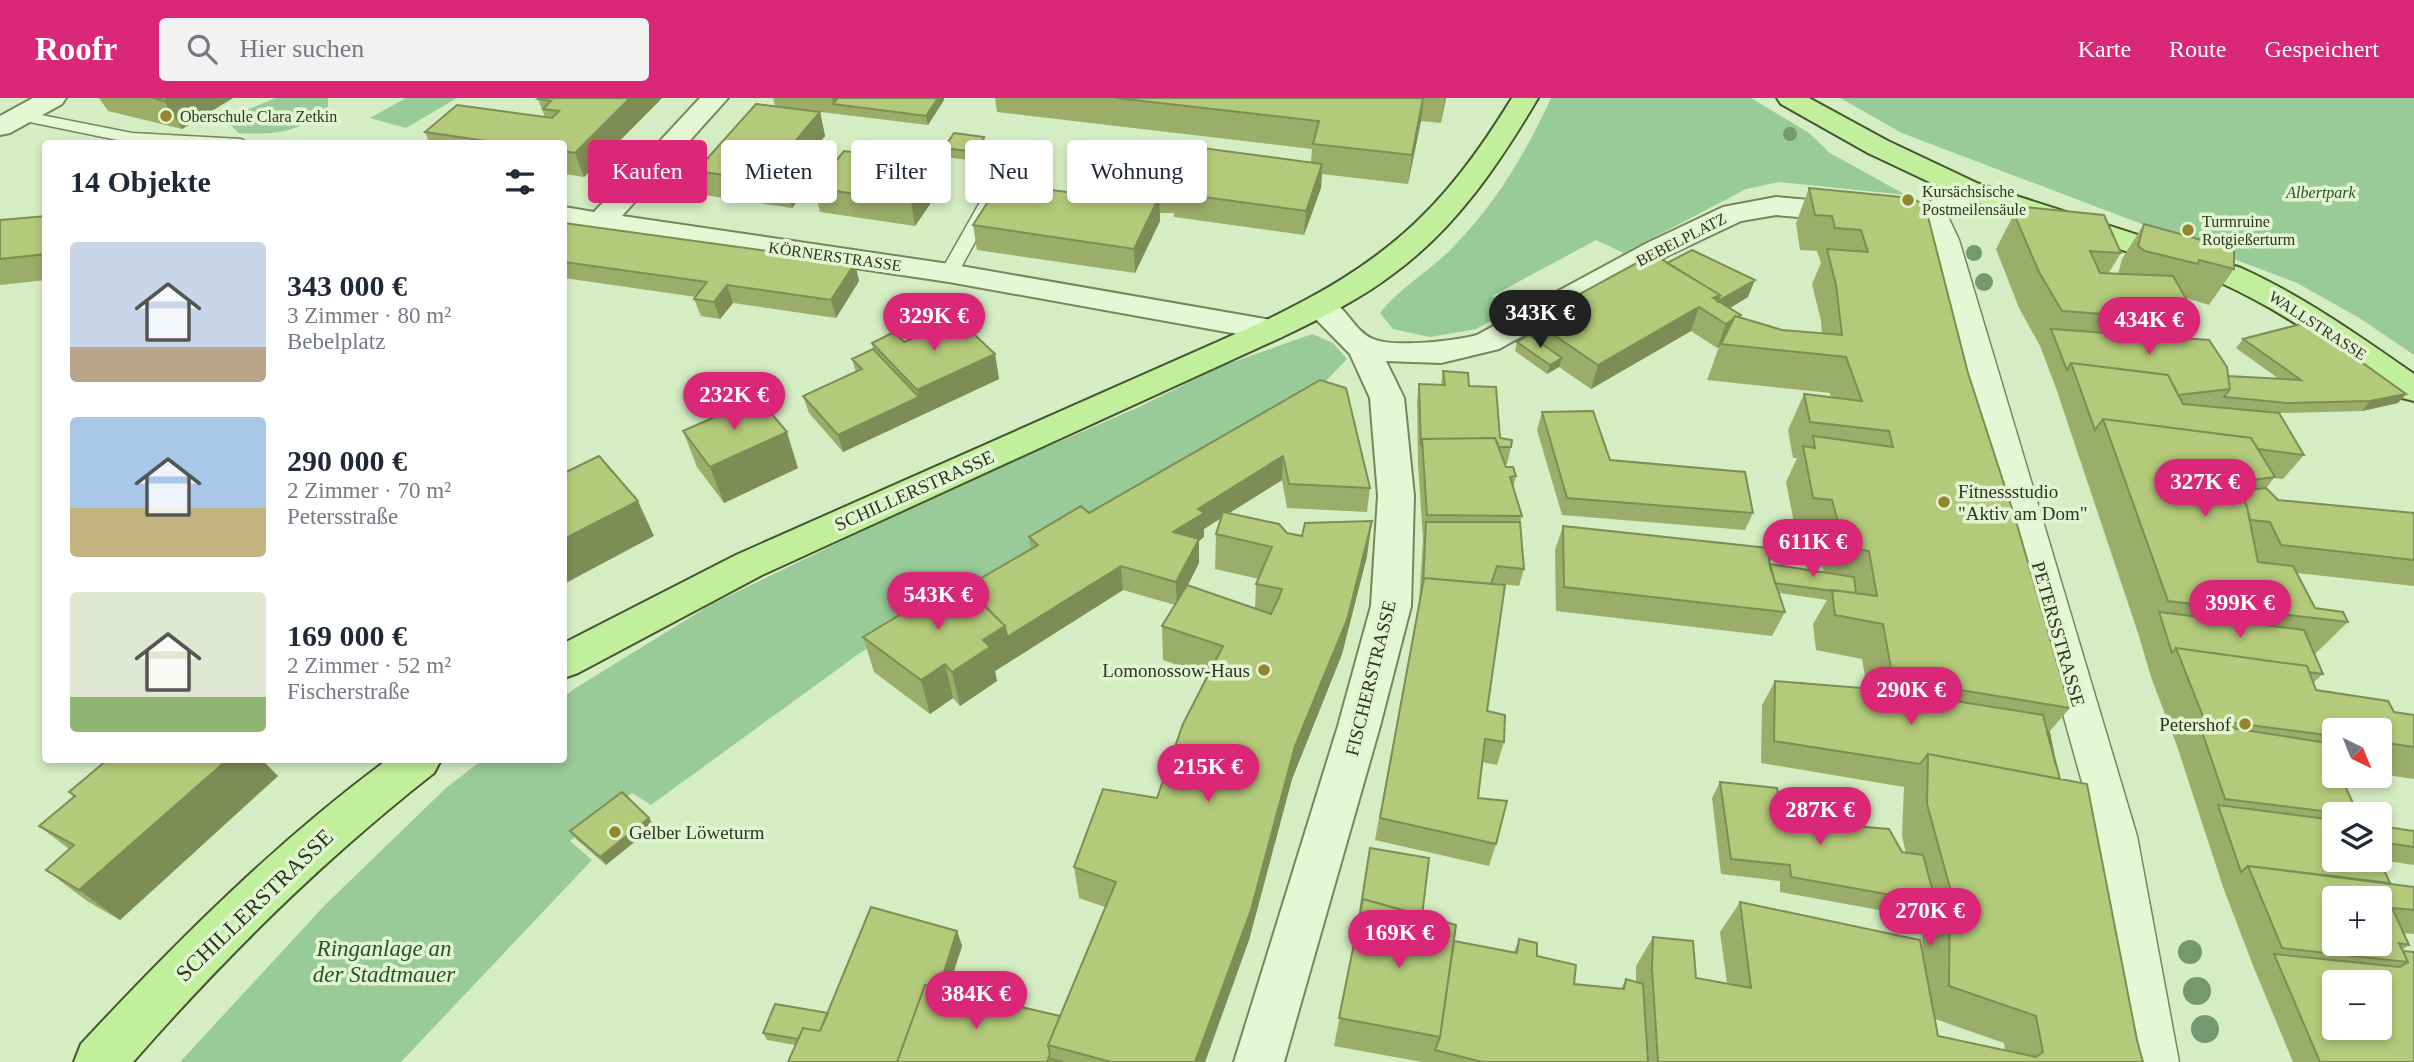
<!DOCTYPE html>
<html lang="de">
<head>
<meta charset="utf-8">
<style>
  body { margin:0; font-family:"Times New Roman",serif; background:#f2f2f3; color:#1f2937; height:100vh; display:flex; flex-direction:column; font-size:26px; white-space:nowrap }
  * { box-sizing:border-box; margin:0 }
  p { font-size:23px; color:#747a83 }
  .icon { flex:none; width:38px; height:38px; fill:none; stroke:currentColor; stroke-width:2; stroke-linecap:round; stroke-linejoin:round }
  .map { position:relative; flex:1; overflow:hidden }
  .sheet { position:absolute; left:42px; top:42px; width:525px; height:623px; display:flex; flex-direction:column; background:#fff; border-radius:7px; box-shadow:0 4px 10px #0003 }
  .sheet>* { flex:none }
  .hud { position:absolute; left:588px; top:42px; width:665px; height:63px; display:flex; gap:14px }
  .needle { width:46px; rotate:137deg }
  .controls { position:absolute; left:2322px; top:620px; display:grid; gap:14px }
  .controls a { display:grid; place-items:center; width:70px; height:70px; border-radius:7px; background:#fff; box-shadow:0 4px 10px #0003; font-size:35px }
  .price { position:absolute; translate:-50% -60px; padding:0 16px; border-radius:24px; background:#db2777; color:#fff; font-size:23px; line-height:46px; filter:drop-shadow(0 2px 4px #0008) }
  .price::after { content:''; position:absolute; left:50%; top:42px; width:21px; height:16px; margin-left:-10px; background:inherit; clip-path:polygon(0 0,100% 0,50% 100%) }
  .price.selected { background:#222; color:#fff }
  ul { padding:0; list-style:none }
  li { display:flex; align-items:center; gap:21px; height:175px; padding:0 28px }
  li span { display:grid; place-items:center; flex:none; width:196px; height:140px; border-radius:7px; color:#555 }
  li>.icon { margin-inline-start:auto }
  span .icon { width:84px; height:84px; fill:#fffc; stroke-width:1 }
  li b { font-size:30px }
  h2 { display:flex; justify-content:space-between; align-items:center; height:84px; padding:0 28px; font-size:30px }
  .chip { padding:0 24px; border-radius:7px; background:#fff; box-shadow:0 4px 10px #0003; font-size:24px; line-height:63px }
  .chip.selected { background:#db2777; color:#fff }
  header { display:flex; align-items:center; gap:42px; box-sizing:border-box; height:98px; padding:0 35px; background:#db2777; color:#fff }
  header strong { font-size:33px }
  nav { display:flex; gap:38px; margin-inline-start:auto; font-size:24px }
  .search { width:490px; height:63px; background:#f2f2f3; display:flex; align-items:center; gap:18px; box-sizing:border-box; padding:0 24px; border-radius:7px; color:#747a83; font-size:26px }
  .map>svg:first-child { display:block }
</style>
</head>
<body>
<header>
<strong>Roofr</strong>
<div class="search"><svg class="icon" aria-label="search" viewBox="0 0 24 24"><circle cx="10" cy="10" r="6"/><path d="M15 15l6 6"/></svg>Hier suchen</div>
<nav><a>Karte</a><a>Route</a><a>Gespeichert</a></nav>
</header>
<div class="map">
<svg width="2414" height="964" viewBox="0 0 2414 964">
  <rect width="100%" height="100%" fill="#d5edc3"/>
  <path fill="#98cb97" d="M276,0H328V11C294,35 279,37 238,35L229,25L249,11Z
    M406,0H457L406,30L370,20Z
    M1551,0H1751L1809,35L1830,55L1906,97L1779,84L1746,91L1624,155L1596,142L1492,198L1515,210L1476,231L1430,239L1393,231L1380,215C1401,188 1432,172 1455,147C1496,105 1527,53 1551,0Z
    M1840,0H2414V257L2361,221L2297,185L1902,35Z
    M1312,236L1333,245L1347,261L1324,285L860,555L651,707L632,695L570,743L592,762L401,964H180L326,806L446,690L482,662H564V599L574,591L712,506L939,396L1139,309L1222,268Z"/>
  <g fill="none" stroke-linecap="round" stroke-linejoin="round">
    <g stroke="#75875a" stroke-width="3">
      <path id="service" d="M21,13L132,35L241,41L249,46L132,45L15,21L13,18L15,15Z
        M1018,46L1026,51L958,175L949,180L943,179L940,175L1010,51Z"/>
    </g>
    <g stroke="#75875a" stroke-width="3">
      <path id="pedestrian" d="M1934,106L1943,108L1959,142L2137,738L2179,964H2133L2097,738L1931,142L1921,114L1925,108Z"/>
    </g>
    <g stroke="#75875a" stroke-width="4">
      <path id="minor" d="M33,0H66L62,6L10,35L0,37V18Z
        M700,0H728L622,118L949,166L1271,222L1282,225L1287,232L1282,239L1271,242L949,184L564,127V109L594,114Z
        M1969,83L1979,86L1983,92L1979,98L1944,120L1934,123L1891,127L1776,117L1741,123L1669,157L1499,251L1441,265L1386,263L1404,300L1414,398L1411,508L1380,628L1284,964H1234L1338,628L1371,508L1378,398L1370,300L1350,256L1303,208L1308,201C1344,192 1348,231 1373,241C1393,250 1456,243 1477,237L1647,145L1723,109L1776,99L1891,109L1927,106L1959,86Z"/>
    </g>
    <g stroke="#48542e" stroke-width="4">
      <path id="primary" d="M1512,0H1538C1499,66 1456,130 1393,176C1359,202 1321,220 1282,239L762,477L578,575L564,580V545L736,457L1260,225C1382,167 1441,116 1512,0Z
        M1777,0H1809L1888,43L1979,86L2241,170C2303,198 2358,237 2414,276V303L2402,300C2343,257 2286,214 2219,184L1959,98L1868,55L1781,6Z
        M387,662H441L434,675C324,761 225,859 133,964H74L81,946C176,844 275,745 387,662Z"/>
    </g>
    <use href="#service" fill="#e5f8d6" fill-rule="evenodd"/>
    <use href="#pedestrian" fill="#e5f8d6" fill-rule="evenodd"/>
    <use href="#minor" fill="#e5f8d6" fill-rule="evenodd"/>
    <use href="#primary" fill="#c1ef9b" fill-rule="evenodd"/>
  </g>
  <g fill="#74986f">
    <circle cx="1790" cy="36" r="7"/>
    <circle cx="1974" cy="155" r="8"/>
    <circle cx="1984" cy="184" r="9"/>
    <circle cx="2190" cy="854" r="12"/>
    <circle cx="2197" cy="893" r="14"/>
    <circle cx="2205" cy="931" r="14"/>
  </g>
  <path fill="#9aae69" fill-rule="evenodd" d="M99,0H233L182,31L108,13Z
    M540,0H662L584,79L564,76V46H430L425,34L545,19L538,1Z
    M773,0H944V2L928,27L813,13L820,14L825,38L819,45L825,68L792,110L704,97L696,73L775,8Z
    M995,0H1446L1441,25L1421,23L1408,86L1322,76L1321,90L1304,137L1174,119V115H1160V123L1135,175L977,152L973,127L1089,97L1100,90V83L1181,60L1311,64L1312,51L997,14Z
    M986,48L976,63L945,59L944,50Z
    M923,64L937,66L941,90L915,128L820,114L814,90Z
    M1809,90L1911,100L1968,275L2070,610L2049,634L2056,668L2143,964H1422L1334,948L1358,826L1370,750L1422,818L1454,843L1514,854L1519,841L1537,858L1574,886L1621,891L1626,881L1636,884V868L1653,839L1696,880L1727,885L1720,834L1740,804L1922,854L1923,820L1780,794V783L1721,776L1712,700L1720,684L1783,722L1906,755L1902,738L1904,689L1761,665L1762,607L1775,583L1867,590L1862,561L1816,552L1813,526L1827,502L1779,495L1785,514L1772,538L1556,513L1555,452L1563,428L1770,466L1824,474L1814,437L1796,435L1786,384L1797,360H1793L1788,332L1804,296L1831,300L1830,295L1707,282L1719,249L1717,250L1691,233L1591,291L1559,269L1547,276L1515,253L1517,244L1529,237L1532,222L1667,165L1748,199L1730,210L1740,220L1782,232L1822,236L1821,223L1812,186L1821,165L1817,153L1800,152L1796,125ZM1935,921L2004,945L2005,952L1938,938Z
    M2014,116L2121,155L2108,176H2118L2122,161L2144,126L2234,171L2209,207L2186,200L2199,223L2187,240L2228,278L2279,281L2236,250L2243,241L2406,296L2398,305L2362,313L2281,315L2212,309L2304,357L2283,381L2274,380L2266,390L2278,402L2414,415V488L2297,475L2315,510L2348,524L2315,556L2323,576L2313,585L2316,592L2394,614L2414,617V681L2380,676V632H2334V677H2360L2346,689L2358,716H2334V761H2380V728L2414,733V767L2380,762L2390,785L2414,789V836L2403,835L2409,847L2402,852L2414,854V964H2293L2254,870L2223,789L2177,648L2151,579L2139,538L2056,290L2040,248L2019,210L1996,151Z
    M46,118V182L0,187V122Z
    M564,125L855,165L859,183L836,220L733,205L720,221L701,218L694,201L696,199L564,180Z
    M904,244L995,256L999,281L843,354L809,315L803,298L856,274L852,261L873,251L872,245Z
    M1443,273L1469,288L1500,340L1511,349L1507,366H1505L1506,369L1516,378L1513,391L1522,418L1520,424L1524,471L1519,488L1492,485V486L1487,613L1504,644L1497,667L1482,664L1478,700L1496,746L1489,768L1375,742L1419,504L1423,441L1418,366L1417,303L1419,286L1441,287Z
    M1320,282L1370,390L1367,414L1287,410L1282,382L1229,415L1287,435L1367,458L1342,556L1292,681L1249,842L1205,964H788L795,947L767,942L763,935L827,915L957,833L962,848L948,892L1060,918L1105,809L1079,800L1074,769L1157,700L1208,578L1163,562L1162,528L1175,507L1123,492L995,573L997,583L960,608L953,600L930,616L874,574L863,539L966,489L1031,451L1029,439L1089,415ZM1221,420L1216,436L1215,471L1259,481L1256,486L1255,510L1188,487L1199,465V443L1204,439V431Z
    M1542,314L1610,362L1753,415L1745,432L1562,417L1537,332Z
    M683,333L798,370L724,405L697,369Z
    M107,662H262L278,678L120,822L87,803L46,772L69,751L39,728L74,699L69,694Z
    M649,720L654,728L606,767L576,741L570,733Z"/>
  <path fill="#7d8d55" d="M168,0H233L182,31L164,3Z
    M630,0H662L584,79L575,55Z
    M832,0H847L833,6Z
    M938,0H944V2L928,27L926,18Z
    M1424,0L1421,23L1408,86L1412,57Z
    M1445,0H1446L1441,25Z
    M820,14L825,38L819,45L825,68L792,110L786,86L797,41Z
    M984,39L986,48L976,63L975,54Z
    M921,53L925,76L914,63Z
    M937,66L941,90L915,128L911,104Z
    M1322,66L1321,90L1304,137L1306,113Z
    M1156,91L1157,104L1159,99L1160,123L1135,175L1134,151Z
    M855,165L859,183L836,220L831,202Z
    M1755,182L1748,199L1715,219L1713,200Z
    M727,187L733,205L720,221L714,204Z
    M1699,209L1691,233L1591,291L1598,267Z
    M1741,217L1732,242L1721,246L1719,249L1717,250L1726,226Z
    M995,256L999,281L843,354L838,337L919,299L917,292Z
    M1562,260L1559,269L1547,276L1550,267Z
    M2406,296L2398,305L2362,313L2370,303Z
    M787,334L798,370L724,405L710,369Z
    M1283,358L1282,382L1204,431V439L1199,443V465L1177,508L1173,434L1198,411Z
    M638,403L654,438L564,486V441Z
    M1372,423L1367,458L1342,556L1292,681L1249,842L1205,964H1195L1295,648Z
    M1121,468L1123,492L995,573L997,583L960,608L952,574L983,542L1005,528Z
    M945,566L953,600L930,616L921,582Z
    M227,662H262L278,678L120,822L79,792Z
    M649,720L654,728L606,767L600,759Z
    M957,833L962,848L942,909L937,895Z"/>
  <path fill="#b3ca7a" stroke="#7d8d55" stroke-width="2" fill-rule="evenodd" d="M153,0H168L164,3Z
    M540,0H630L575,55L564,53V46H507L425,34L457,7L552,20L559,13L543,11L551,3L538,1Z
    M838,0H938L926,18L833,6Z
    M1116,0H1423L1412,57L1313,46L1319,23Z
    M756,6L820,14L797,41L819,44L786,86L696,73Z
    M954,35L984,39L975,54L944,50Z
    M888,48L921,53L914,63L937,66L911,104L814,90L844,53L881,58Z
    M1118,49L1181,57L1180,60L1190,61L1195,49L1322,66L1306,113L1174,95L1176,91H1156L1153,98L1159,99L1134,151L973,127L1000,85L1089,97L1094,89L1100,90L1103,83H1100Z
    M1809,90L1911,100L1925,107L1968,275L2016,423L2070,610L1893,581L1883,526L1835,517L1832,492L1877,498L1869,453L1845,449L1832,402L1813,400L1803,348L1815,350L1813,338L1893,349L1889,333L1810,324L1804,296L1862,303L1846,259L1721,246L1735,218L1782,232L1842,237L1836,187L1827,151L1868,154L1861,132L1835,130L1832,118L1815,117Z
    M2025,109L2104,117L2121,155L2090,153L2100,175L2173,178L2199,223L2062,213L2039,174L2014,116Z
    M46,118V156L0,161V122Z
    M564,125L855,165L831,202L727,187L714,204L694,201L707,184L564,164Z
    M2144,126L2234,151V171L2199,162L2198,166L2145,153L2138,148Z
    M1692,152L1755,182L1718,203L1720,197L1667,165Z
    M1653,156L1720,197L1713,200L1741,217L1738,219L1735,218L1732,222L1726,226L1699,209L1598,267L1532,222Z
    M958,221L995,256L917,292L872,245L894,234L904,244Z
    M2301,226L2315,231L2406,296L2370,303L2288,305L2224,299L2230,291L2228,278L2301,282L2243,241Z
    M2051,231L2209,242L2227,269L2230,291L2178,297L2168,277L2071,265L2067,272Z
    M1529,237L1562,260L1550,267L1517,244Z
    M873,251L919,299L838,337L803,298L862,271L852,261Z
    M2071,265L2168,277L2183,306L2279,315L2304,357L2258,351L2251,340L2103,321L2095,332Z
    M1443,273L1468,275L1469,288L1496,289L1500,340L1512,342L1511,349H1499L1495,340L1422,341L1421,348L1419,286L1445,287Z
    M1320,282L1346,290L1370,390L1289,386L1283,358L1198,411L1204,415L1173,434L1199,441L1176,484L1121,468L1007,539L1005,528L966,489L1038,447L1029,439L1081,408L1089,415Z
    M758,300L787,334L710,369L683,333Z
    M1593,313L1610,362L1745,374L1753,415L1567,400L1542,314Z
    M2103,321L2251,340L2275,379L2236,384L2247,409L2258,464L2293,468L2315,510L2343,514L2348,524L2168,503Z
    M1495,340L1506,369H1513L1516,378L1510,379L1522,418L1427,417L1422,341Z
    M599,358L638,403L564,441V375Z
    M2266,390L2278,402L2414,415V462L2281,447L2270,424L2250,422L2247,409L2240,393Z
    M1223,414L1279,426L1287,435L1302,438L1305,425L1372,423L1347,522L1295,648L1251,812L1195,964H1111L1048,947L1116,784L1074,769L1103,691L1157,700L1183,626L1223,548L1162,528L1187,487L1271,516L1279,499L1282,491L1256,486L1272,449L1216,436Z
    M1426,424H1520L1524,471L1497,468L1491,486L1424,480L1423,487Z
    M1563,428L1768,450L1770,469L1785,514L1564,489Z
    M1770,466L1854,479L1856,495L1832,492L1833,493L1775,485Z
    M1424,480L1505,487L1487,613L1505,617L1504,644L1485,641L1478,700L1507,703L1496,746L1380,720Z
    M958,482L1005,528L983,542L990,549L952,574L945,566L921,582L863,539Z
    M2159,514L2304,532L2323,576L2309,574L2307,568L2176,550L2172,555Z
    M2176,550L2307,568L2316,592L2388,603L2394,614L2414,617V649L2380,644V632H2334V638L2204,621Z
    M1775,583L1886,592L2043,617L2060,681L1928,656L1920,666L1774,643Z
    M2199,625L2334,646V677H2340L2358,716H2346L2225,701Z
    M2047,634H2049L2056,668Z
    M1928,656L2087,686L2137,942L2143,964H1658L1652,871L1653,839L1693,843L1696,880L1751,890L1740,804L1920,842L1938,938L2036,959L2043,954L2036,918L1949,888L1950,790L1927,706Z
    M107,662H227L79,792L46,772L74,747L39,728L75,698L69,694Z
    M1720,684L1777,690L1783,722L1889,731L1902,754L1923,757L1936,805L1791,779L1790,767L1731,761Z
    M622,694L649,720L600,759L570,733Z
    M2218,707L2334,722V761H2379L2390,785L2248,768L2241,774Z
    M2380,728L2414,733V749L2380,744Z
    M1370,750L1429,760L1422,818L1363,801L1360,814Z
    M2248,768L2414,789V812L2392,810L2409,847L2399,845L2408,864L2282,850ZM2334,800H2380V845H2334Z
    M1363,801L1456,827L1440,939L1339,920Z
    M871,809L957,833L939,890L925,887L897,964H788L803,930L820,933Z
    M1519,841L1537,845V858L1576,867L1574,886L1624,891L1626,881L1643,886L1648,964H1482L1435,952L1440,939L1454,843L1517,855Z
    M2403,853L2414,854V964H2320L2274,856L2400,869L2408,864ZM2334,884H2380V929H2334Z
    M925,887L1060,918L1048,947L1050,956L1047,964H897Z
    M775,906L828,915L820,933L803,930L798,941L763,935Z
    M1051,961L1063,964H1050Z"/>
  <g fill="#94862c" stroke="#e1f5d2" stroke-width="2.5">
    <circle cx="166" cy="18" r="7"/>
    <circle cx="1908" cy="102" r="7"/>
    <circle cx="2188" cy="132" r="7"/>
    <circle cx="1944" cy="404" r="7"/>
    <circle cx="1264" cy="572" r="7"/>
    <circle cx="2245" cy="626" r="7"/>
    <circle cx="615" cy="734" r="7"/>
  </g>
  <g text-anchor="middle" stroke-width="7" stroke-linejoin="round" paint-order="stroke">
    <g font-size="16" fill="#2e371e" stroke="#e1f5d2" text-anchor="start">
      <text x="180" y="24">Oberschule Clara Zetkin</text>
      <text x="1922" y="99">Kursächsische<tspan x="1922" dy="18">Postmeilensäule</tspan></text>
      <text x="2202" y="129">Turmruine<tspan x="2202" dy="18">Rotgießerturm</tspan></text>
    </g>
    <g font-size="16" font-style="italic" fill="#25532a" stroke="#e1f5d2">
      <text x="2321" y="100">Albertpark</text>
    </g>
    <g font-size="16" fill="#2e371e" stroke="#e1f5d2">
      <text transform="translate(1681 141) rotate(-27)" y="6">BEBELPLATZ</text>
      <text transform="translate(835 158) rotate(8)" y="6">KÖRNERSTRASSE</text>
      <text transform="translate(2318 227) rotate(33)" y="6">WALLSTRASSE</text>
    </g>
    <g font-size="19" fill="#2e371e" stroke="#e1f5d2">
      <text transform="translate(914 392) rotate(-24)" y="7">SCHILLERSTRASSE</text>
      <text transform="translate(2059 536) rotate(74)" y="7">PETERSSTRASSE</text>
      <text transform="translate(1370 580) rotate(-76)" y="7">FISCHERSTRASSE</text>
    </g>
    <g font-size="19" fill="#2e371e" stroke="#e1f5d2" text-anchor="start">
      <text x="1958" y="400">Fitnessstudio<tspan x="1958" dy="22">"Aktiv am Dom"</tspan></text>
      <text x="1250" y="579" text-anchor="end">Lomonossow-Haus</text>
      <text x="2231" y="633" text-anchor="end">Petershof</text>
      <text x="629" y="741">Gelber Löweturm</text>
    </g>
    <g font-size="23" fill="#2e371e" stroke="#e1f5d2">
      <text transform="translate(254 807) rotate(-44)" y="8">SCHILLERSTRASSE</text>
    </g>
    <g font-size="23" font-style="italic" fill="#25532a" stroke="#e1f5d2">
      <text x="384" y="858">Ringanlage an<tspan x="384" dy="26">der Stadtmauer</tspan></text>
    </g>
  </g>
</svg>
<div class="controls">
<a><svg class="needle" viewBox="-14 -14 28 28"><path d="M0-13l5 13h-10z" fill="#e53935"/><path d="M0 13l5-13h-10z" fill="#747a83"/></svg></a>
<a><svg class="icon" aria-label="layers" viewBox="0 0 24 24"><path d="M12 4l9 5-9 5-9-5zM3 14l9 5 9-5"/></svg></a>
<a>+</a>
<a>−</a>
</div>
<b class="price selected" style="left:1540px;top:252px">343K €</b>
<b class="price" style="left:934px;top:255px">329K €</b>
<b class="price" style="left:2149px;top:259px">434K €</b>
<b class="price" style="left:734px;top:334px">232K €</b>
<b class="price" style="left:2205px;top:421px">327K €</b>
<b class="price" style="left:1813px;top:481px">611K €</b>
<b class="price" style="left:938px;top:534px">543K €</b>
<b class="price" style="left:2240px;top:542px">399K €</b>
<b class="price" style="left:1911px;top:629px">290K €</b>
<b class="price" style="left:1208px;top:706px">215K €</b>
<b class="price" style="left:1820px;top:749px">287K €</b>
<b class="price" style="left:1930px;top:850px">270K €</b>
<b class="price" style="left:1399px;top:872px">169K €</b>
<b class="price" style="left:976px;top:933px">384K €</b>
<div class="hud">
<a class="chip selected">Kaufen</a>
<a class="chip">Mieten</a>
<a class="chip">Filter</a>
<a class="chip">Neu</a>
<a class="chip">Wohnung</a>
</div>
<section class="sheet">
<h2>14 Objekte<svg class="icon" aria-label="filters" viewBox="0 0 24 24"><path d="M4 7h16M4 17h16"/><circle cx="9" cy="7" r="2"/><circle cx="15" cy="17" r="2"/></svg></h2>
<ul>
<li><span style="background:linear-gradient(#c9d6e8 75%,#b9a48a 0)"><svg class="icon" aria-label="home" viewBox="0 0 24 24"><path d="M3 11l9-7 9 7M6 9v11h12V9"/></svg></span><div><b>343 000 €</b><p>3 Zimmer · 80 m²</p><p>Bebelplatz</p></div></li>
<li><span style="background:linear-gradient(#a9c7e8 65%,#c2b280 0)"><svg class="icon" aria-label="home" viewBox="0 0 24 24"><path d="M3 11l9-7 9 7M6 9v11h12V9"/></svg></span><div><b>290 000 €</b><p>2 Zimmer · 70 m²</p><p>Petersstraße</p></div></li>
<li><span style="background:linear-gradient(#dfe7d0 75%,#8fb573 0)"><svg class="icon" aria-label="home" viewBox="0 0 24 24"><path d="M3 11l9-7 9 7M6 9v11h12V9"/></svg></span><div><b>169 000 €</b><p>2 Zimmer · 52 m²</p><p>Fischerstraße</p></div></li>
</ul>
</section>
</div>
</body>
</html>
